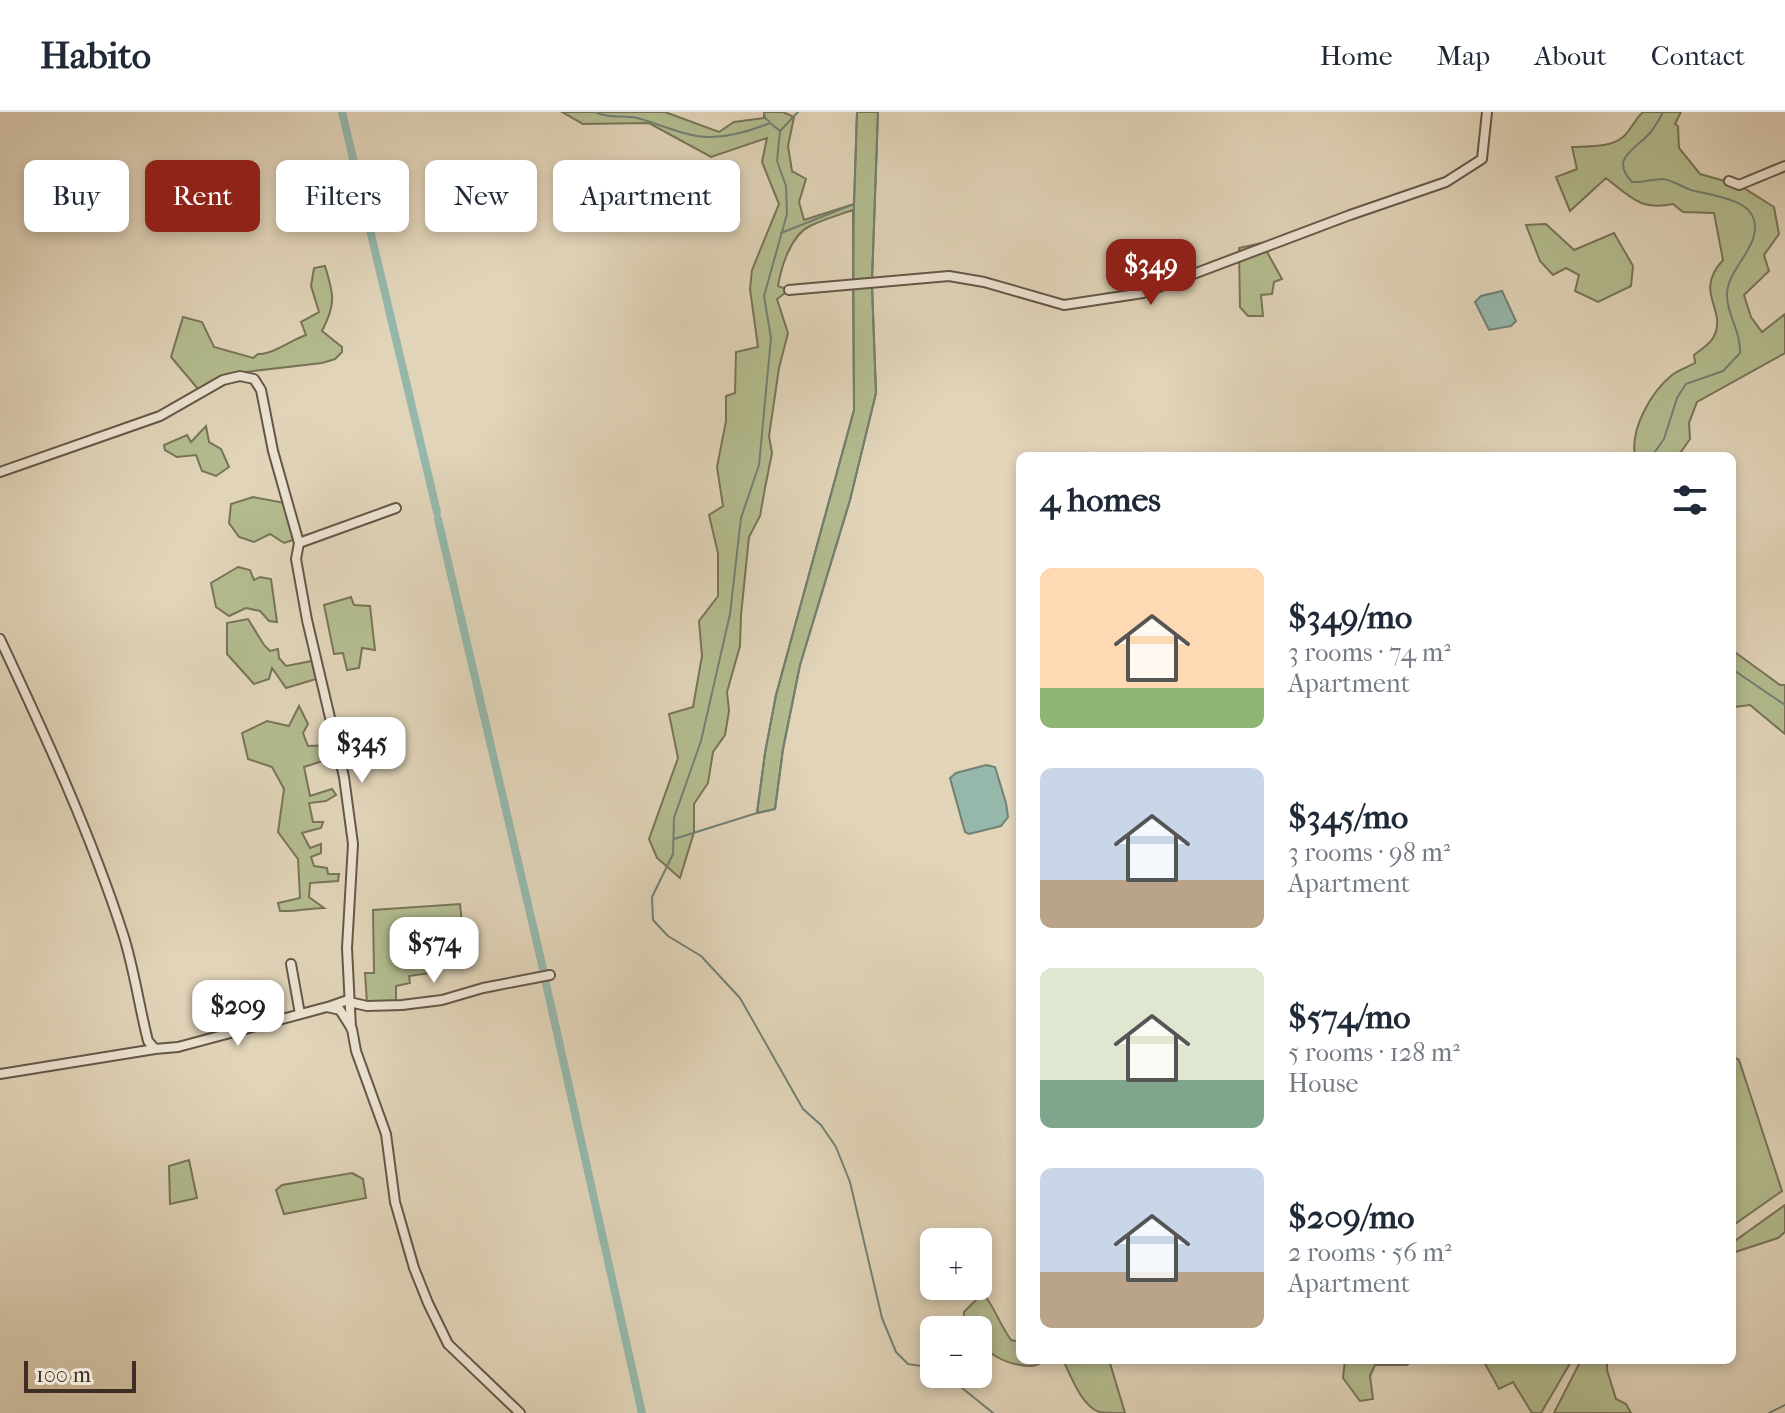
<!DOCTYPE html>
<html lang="en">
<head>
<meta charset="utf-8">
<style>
  body { margin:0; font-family:"IM FELL French Canon",serif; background:#f6f6f7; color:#1f2937; height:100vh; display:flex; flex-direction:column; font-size:30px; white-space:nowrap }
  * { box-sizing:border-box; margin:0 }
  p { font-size:26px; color:#747a83 }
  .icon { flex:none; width:44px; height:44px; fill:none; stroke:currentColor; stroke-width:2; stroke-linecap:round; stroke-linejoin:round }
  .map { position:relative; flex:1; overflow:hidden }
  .side { position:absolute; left:1016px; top:340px; width:720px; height:912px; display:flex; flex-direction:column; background:#fff; border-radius:12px; box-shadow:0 4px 12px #0003 }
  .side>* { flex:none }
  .hud { position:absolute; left:24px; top:48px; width:760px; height:72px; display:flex; gap:16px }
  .tools { position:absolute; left:920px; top:1116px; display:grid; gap:16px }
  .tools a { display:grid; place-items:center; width:72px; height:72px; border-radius:12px; background:#fff; box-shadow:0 4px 12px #0003; font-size:40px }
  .scale { position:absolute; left:24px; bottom:20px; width:112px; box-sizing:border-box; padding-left:8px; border:4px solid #3d2d23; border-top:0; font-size:22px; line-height:28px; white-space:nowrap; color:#3d2d23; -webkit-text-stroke:6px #ece3d2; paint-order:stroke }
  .price { position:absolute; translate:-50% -68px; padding:0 18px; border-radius:16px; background:#fff; color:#222; font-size:26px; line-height:52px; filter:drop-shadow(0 2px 4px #0008) }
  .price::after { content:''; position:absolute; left:50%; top:48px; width:24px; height:18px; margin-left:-12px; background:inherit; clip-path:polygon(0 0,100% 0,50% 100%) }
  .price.on { background:#8f2418; color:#fff }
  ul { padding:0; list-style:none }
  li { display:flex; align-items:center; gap:24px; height:200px; padding:0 24px }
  li span { display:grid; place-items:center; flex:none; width:224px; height:160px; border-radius:12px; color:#555 }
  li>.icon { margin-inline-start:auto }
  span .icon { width:96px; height:96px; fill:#fffc; stroke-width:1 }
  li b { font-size:34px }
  h2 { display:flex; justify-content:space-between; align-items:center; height:96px; padding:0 24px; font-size:34px }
  .chip { padding:0 28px; border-radius:12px; background:#fff; box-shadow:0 4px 12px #0003; font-size:28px; line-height:72px }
  .chip.on { background:#8f2418; color:#fff }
  header { display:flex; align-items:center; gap:48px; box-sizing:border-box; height:112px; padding:0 40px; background:#fff; border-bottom:2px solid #e0e1e3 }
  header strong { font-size:38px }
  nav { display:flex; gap:44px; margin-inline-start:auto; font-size:28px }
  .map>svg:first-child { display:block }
</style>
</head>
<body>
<header>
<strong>Habito</strong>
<nav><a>Home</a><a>Map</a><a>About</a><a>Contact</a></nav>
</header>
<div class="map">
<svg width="1785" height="1301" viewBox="0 0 1785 1301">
  <rect width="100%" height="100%" fill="#e1d4b9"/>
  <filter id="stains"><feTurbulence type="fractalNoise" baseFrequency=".0025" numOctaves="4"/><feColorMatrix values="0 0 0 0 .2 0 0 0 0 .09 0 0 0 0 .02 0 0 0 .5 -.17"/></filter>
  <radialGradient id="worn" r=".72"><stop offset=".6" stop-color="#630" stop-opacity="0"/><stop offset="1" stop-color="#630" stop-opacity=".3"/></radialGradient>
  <path fill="#b3bc8f" stroke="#787459" stroke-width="2" d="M562,0H665L719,20L734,10L764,6V0H783L794,5L788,34L792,59L806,67L799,90L804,108L854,92L857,0H878L872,171L876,281L850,388L800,553L783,637L775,697L757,701L765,641L776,583L854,298L853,98C839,103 824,107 810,114C791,123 781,155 778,174L789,178L777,187L788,221L779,256L769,324L772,341L765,376L760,404L749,425L741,503L740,534L727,580L729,599L725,623L713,640L708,671L694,692V720L680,766L657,746L649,727L678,646L669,602L693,595L702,544L699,509L718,484V441L709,403L723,394L717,355L726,309V284L735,281L736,240L758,235L750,177L752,158L779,92L762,50L767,26L711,45L649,11L583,12Z
    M1643,0H1681L1675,12L1678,14L1679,36L1700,62L1739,73L1774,95L1779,122L1764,143L1769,159L1744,183L1751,205L1762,220L1785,202V241L1697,290L1689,311L1690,327L1678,344H1635C1630,317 1651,280 1672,263C1678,258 1688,255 1695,251L1694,243C1700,238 1709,233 1713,226C1729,197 1692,182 1723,148L1714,101L1683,100L1673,92C1641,99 1630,85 1606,66L1570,99L1556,65L1577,57L1572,35C1588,34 1610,36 1623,25C1631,18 1635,7 1643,0Z
    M1546,112L1574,138L1614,121L1633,154L1631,174L1598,190L1575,179L1579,163L1566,156L1553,163L1540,149L1526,113Z
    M1262,131L1282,167L1274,170L1272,182L1261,183L1263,204H1248L1240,195L1239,136Z
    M325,154C334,183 336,192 322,219L342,235V240L335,247L322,251L227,262L198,277L171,245L183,205L202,210L214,235L253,246L258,242C272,243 291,228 306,223L301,210L319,200L311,174L314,156Z
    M206,314L209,330L221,337L229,355L216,364L202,359L196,343L177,345L165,338L164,333L187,323L191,330Z
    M253,385L285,391L296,427L284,431L270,422L254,430L239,425L229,411L231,392Z
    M238,455L250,458L254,468L260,465L271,467L277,510L269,509L260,499L246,496L229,504L216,495L211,471Z
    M351,485L354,493L370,494L375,538L362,536L359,556L347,558L343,541L334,542L324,493Z
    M248,507L264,533L270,539L278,537L279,546L286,554L312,549L316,567L286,576L272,556L269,567L254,572L227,542V511Z
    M1732,538L1780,573H1785V622L1750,593L1734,595Z
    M299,594L308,612L303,621L308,634L331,633L335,645L304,655L310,684L332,677L336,683L326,689L309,691L313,710H323L321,716L302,721L310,736L321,732V741L311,745L314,754L327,756L328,762H339L338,769L310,771L309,785L324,796C308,796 297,800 280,799L278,791L300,786L298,747L278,720L284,677L272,655L248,647L242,621L267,609L289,614Z
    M460,792L465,840L444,853L431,852L429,861L409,864L410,871L396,874V891L367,892L365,861H374L373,798Z
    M1732,944L1739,948L1782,1079L1732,1114Z
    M189,1048L197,1086L170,1092L169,1054Z
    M352,1061L363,1067L366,1086L284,1102L276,1078L282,1073Z
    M1785,1093V1120L1778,1126L1732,1141V1131Z
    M983,1181C995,1196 1000,1213 1011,1228L1020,1230V1248H1049C1043,1250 1037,1254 1031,1254C1011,1254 978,1242 978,1218H971L964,1209V1200Z
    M1063,1248H1109L1125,1301C1117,1301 1106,1301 1099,1300C1081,1293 1071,1264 1063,1248Z
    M1345,1248H1414L1407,1253H1375L1370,1264L1373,1287L1360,1289L1343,1266Z
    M1483,1248H1572L1541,1301H1532L1513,1270L1499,1277Z
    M1581,1248H1607V1258L1616,1287L1626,1292L1631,1301H1554Z"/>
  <path fill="#95b8ab" stroke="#728075" stroke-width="2" d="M1502,179L1516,209L1511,214L1489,218L1475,190L1481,184Z
    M986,653L995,655L1006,691L1008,705L1001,714L969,722L965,720L950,666L956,661Z"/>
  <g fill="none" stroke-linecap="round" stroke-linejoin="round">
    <path stroke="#728075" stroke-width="2" d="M595,0C609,7 622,3 637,6C657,11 677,21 697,24C722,28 748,20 770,11L780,19L777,49L786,74L787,102L764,184L771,226L759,353L741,406L730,502L701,629L674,706L673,742L652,785L653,808L668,824L701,844L740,886L803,997L821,1013L836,1035L850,1070L882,1206L896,1240L908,1252L934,1256
      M764,0L765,6L769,9
      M780,19L798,0
      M781,121L854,92L857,0
      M872,167L878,0
      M853,168L854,93
      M1652,344L1664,327L1677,286L1686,272L1723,259L1740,241C1741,219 1726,201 1727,182C1728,161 1747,145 1753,127C1766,87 1716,85 1691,78C1682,75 1672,68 1663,67C1652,67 1643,71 1632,70C1610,47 1634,38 1648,23C1655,16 1659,8 1663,0
      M1732,557L1785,593
      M758,701L775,697L783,637L800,553L850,388L876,281L872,176
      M674,727L757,701L765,641L776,583L854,298L853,178
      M945,1262L993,1301
      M1769,1301L1785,1293"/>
    <path stroke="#95b8ab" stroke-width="8" d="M342,0L437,400
      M438,407L544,861
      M545,867L642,1301"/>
    <g stroke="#665748" stroke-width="12">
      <path id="minor" d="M1729,69L1739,73L1785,54
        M789,178L949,164L984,170L1064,193L1143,181L1350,103L1446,70L1482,47L1487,0
        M0,360L160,304L223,268L240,264L254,267L261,278L273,339L299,431L396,396
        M299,431L296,447L307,508L344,665L353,732L347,836L351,916
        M0,527C45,623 90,720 123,822C134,856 139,894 148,929L155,937L178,935L327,895L340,898L352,917L356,939L386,1022L395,1090L414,1156L428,1191L448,1232L520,1301
        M291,852L300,902
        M328,895L345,889L367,894L402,893L442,888L483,876L550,863
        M0,962L155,937"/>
    </g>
    <use href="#minor" stroke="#ece3d2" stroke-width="8"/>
  </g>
  <rect width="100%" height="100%" filter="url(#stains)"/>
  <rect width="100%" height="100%" fill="url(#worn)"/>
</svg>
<div class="tools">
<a>+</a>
<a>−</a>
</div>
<div class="scale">100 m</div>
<b class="price on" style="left:1151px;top:195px">$349</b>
<b class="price" style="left:362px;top:673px">$345</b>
<b class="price" style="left:434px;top:873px">$574</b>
<b class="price" style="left:238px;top:936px">$209</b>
<div class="hud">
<a class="chip">Buy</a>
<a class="chip on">Rent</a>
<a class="chip">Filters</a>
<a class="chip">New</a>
<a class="chip">Apartment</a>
</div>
<section class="side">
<h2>4 homes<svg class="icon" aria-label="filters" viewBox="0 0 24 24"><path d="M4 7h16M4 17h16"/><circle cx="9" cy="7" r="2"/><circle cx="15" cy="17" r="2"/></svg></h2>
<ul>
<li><span style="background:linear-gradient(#ffd9b3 75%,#8fb573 0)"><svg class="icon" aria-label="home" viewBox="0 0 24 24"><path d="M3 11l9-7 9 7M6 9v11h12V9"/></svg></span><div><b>$349/mo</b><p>3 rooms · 74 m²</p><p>Apartment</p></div></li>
<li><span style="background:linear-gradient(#c9d6e8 70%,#b9a48a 0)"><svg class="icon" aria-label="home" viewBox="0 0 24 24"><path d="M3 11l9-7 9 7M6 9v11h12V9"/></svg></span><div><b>$345/mo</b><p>3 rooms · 98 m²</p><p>Apartment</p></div></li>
<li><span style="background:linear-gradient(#dfe7d0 70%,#7fa58c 0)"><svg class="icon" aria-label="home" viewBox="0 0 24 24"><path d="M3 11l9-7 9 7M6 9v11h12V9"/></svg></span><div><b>$574/mo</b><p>5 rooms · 128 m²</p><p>House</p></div></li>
<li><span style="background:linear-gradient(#c9d6e8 65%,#b9a48a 0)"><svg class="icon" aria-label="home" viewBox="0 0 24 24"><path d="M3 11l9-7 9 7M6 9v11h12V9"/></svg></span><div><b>$209/mo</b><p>2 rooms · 56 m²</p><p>Apartment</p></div></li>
</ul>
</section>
</div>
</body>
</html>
